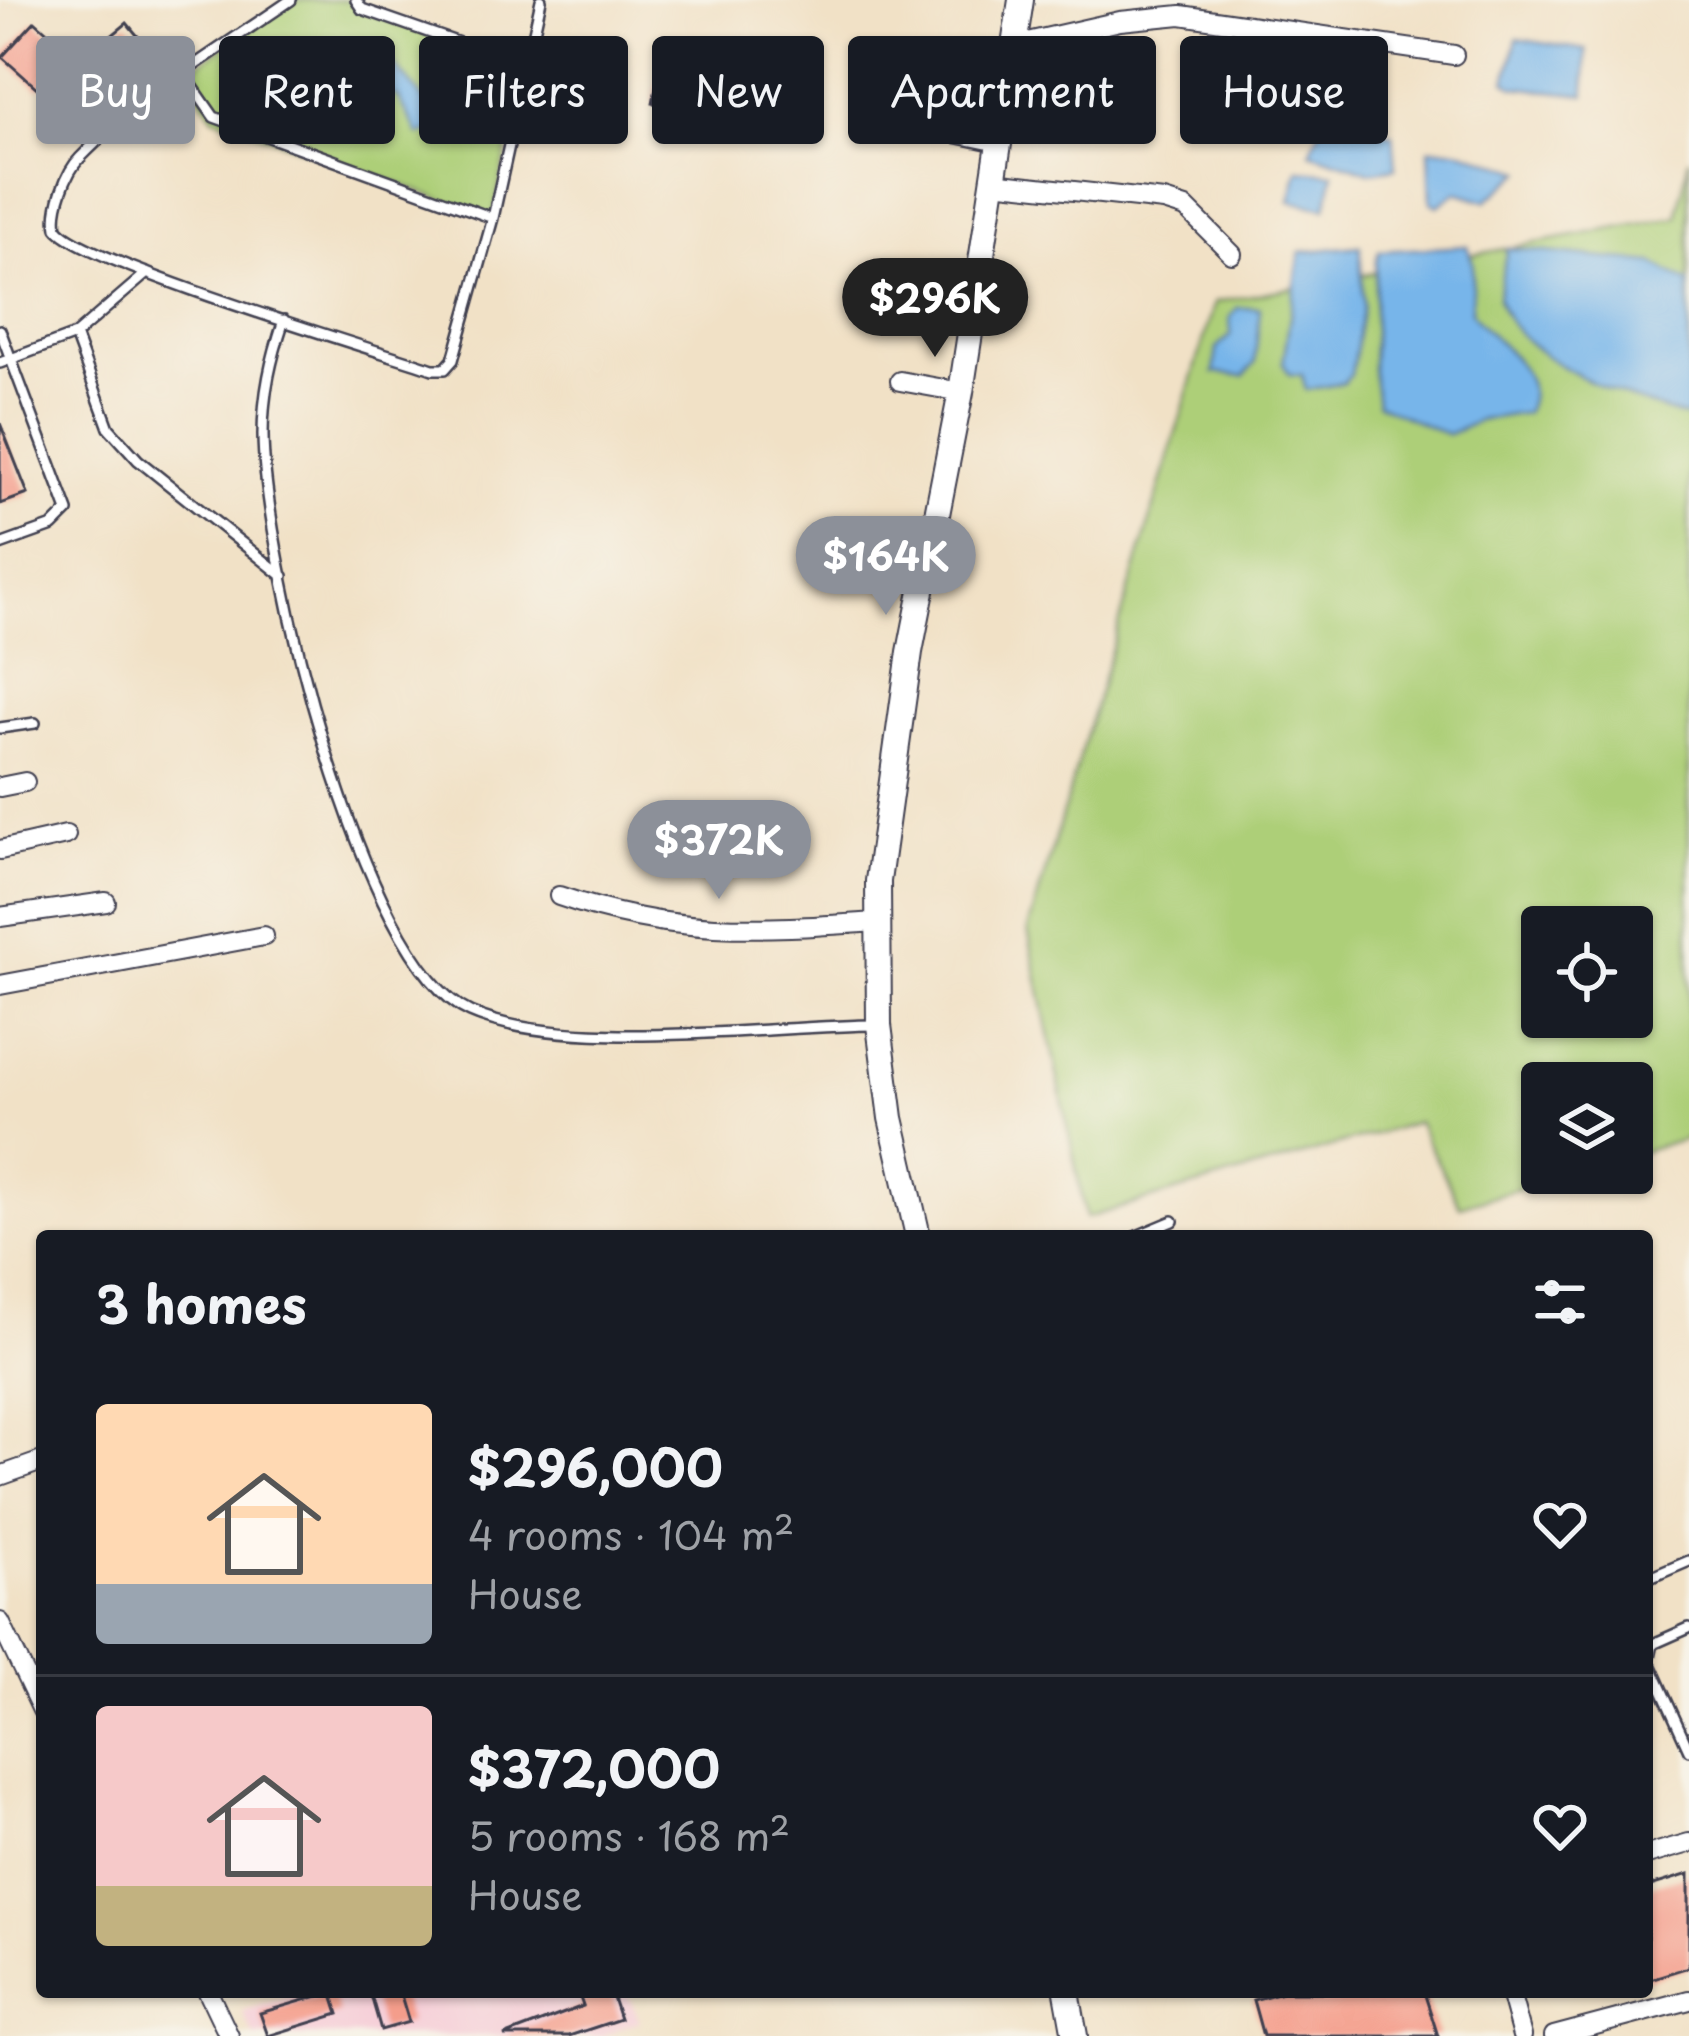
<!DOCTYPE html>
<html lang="en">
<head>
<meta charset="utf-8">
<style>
  body { margin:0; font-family:"Playpen Sans",sans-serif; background:#242831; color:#f1f3f6; height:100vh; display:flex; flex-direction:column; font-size:45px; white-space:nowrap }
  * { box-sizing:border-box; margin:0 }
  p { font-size:39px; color:#9ea1a6 }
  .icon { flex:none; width:66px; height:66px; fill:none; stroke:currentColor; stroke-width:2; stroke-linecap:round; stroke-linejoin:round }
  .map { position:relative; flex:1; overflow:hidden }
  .sheet { position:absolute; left:36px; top:1230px; width:1617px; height:768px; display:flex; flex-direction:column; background:#171b24; border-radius:12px; box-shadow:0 3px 9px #0004 }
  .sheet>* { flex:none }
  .banner { position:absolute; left:36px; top:36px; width:1617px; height:108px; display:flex; gap:24px }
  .controls { position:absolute; left:1521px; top:906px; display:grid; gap:24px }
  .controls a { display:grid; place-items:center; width:132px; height:132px; border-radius:12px; background:#171b24; box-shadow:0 3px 9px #0004; font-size:60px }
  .price { position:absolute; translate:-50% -102px; padding:0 27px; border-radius:42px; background:#8c9099; color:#fff; font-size:39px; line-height:78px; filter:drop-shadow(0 3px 6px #0008) }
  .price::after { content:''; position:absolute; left:50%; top:72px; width:36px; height:27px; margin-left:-18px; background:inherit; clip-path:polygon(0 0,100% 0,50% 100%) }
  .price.selected { background:#222; color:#fff }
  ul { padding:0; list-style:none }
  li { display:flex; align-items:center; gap:36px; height:300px; padding:0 60px }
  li+li { border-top:3px solid #363941 }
  li span { display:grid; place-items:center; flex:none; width:336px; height:240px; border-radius:12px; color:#555 }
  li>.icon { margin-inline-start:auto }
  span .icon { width:144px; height:144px; fill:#fffc; stroke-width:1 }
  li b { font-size:51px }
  h2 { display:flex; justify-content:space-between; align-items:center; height:144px; padding:0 60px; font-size:51px }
  .chip { padding:0 42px; border-radius:12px; background:#171b24; box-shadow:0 3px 9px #0004; font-size:42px; line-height:108px }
  .chip.selected { background:#8c9099; color:#fff }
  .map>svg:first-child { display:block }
</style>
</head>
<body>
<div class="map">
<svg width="1689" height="2036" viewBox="0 0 1689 2036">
  <rect width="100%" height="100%" fill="#f7f3e8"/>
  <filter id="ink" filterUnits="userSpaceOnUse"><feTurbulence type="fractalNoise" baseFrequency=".00833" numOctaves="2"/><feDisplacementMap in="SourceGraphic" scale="24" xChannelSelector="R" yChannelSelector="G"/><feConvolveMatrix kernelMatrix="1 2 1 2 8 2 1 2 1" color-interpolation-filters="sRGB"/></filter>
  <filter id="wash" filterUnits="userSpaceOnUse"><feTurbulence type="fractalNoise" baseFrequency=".004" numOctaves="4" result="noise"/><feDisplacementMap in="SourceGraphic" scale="48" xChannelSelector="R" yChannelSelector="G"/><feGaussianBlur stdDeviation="2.7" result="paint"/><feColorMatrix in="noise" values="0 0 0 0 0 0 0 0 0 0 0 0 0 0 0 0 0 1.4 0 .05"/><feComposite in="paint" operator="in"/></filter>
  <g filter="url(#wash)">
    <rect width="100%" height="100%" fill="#f1e1c6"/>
    <path fill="#f6cfd8" d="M304,1992H627L640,2021L601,2036H254L242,2011Z"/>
    <path fill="#adcf78" stroke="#68785a" stroke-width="3" fill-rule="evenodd" d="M291,0H356L362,9L525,66L493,218L214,117L184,74Z
      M1689,158V1138L1632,1155V1083H1542V1173H1571L1460,1206L1417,1122L1086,1218L1028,930L1215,302L1677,217ZM1542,927H1632V1017H1542Z"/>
    <path fill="#77b5ea" stroke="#4c6c92" stroke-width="3" d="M1517,39L1586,50L1585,95L1514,87L1506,81Z
      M295,40L306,43L302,56L280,82L278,102L266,103L246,82L249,67Z
      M376,62L393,64L426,102L459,96L462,107L438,116L431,131L419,135L398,97L385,91L378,104L382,123L352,131L340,103L354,77Z
      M1324,120L1393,134L1396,168L1370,172L1310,152Z
      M1429,149H1457L1523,171L1486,201L1456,192L1438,206L1431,202Z
      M1298,170L1334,173L1326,208L1290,201Z
      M1360,246L1363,305L1351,375L1343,383L1306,390L1302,375L1289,374L1283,363L1300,252Z
      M1467,246L1473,263L1471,312C1491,343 1549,371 1525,413L1480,420L1448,435L1377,404L1372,369L1376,262L1379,251Z
      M1507,248L1653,263L1689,283V418C1631,401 1518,363 1498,298Z
      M1237,308H1260L1255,363L1244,376L1214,373L1217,348L1231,335L1230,318Z"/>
    <g id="blocks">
      <path fill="#f49d8b" d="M35,21L71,53L38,89L2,57Z
        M127,23L160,63L117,99L123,107L101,124L82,99L113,76L93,51Z
        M659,73L737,88L728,134L664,121L667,106L653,103Z
        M0,423L28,494L0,504Z
        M1689,1874V1967L1647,1980V1887Z
        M332,1992L339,2014L268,2036L260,2013Z
        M370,1992H400L409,2022L381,2030Z
        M578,1992H611L620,2019L569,2036H504L583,2006Z
        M1282,1992H1424L1438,2036H1263L1253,2000Z"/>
    </g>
  </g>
  <g filter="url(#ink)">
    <use href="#blocks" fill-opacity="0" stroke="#413f50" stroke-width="3"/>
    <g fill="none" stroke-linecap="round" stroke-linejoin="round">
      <g stroke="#413f50" stroke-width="14">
        <path id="lane" d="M291,0C220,49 140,96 80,158C66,172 53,208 57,228C79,261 376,350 433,369H445L453,360L493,218L541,0
          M356,0L362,9L525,66
          M184,74L214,117L493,218
          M872,109L895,110L944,135L997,146
          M284,320C271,359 263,394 263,435C264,553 359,961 470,1012C563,1054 768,1026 876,1025
          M0,330L68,511L53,526L0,545
          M75,335L109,428L138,460L283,576
          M0,363L75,335L147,273
          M0,728L35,723
          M1137,1236L1173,1221
          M1647,1579L1689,1561
          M1689,1628L1653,1644L1649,1662L1689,1750"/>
      </g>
      <g stroke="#413f50" stroke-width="22">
        <path id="street" d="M1014,45L1120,21L1181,15L1454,55
          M993,182L1164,201L1186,208L1232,254
          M900,381L961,392
          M0,787L25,782
          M0,850L66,835
          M559,896C675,936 757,930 876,922
          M0,917L106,902
          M0,985L264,936
          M0,1476L42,1461
          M0,1622L42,1710
          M1647,1855L1689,1843
          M208,1992L229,2036
          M1510,1992L1522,2036
          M1554,2036L1689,2000"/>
      </g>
      <g stroke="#413f50" stroke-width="28">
        <path id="secondary" d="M918,1236L891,1118L879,1025L878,881L910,652L961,392L1021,0
          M1067,1992L1075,2036"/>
      </g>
      <use href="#lane" stroke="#fff" stroke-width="9"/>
      <use href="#street" stroke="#fff" stroke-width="18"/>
      <use href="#secondary" stroke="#fff" stroke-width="24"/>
    </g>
  </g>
</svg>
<div class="controls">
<a><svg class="icon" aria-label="locate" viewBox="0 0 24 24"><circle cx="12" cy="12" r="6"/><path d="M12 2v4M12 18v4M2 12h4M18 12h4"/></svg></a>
<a><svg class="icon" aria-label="layers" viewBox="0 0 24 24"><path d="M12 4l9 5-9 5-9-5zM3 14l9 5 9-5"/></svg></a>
</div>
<b class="price selected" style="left:935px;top:360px">$296K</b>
<b class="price" style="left:886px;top:618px">$164K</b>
<b class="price" style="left:719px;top:902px">$372K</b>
<div class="banner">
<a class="chip selected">Buy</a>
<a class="chip">Rent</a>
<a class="chip">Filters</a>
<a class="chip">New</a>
<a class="chip">Apartment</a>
<a class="chip">House</a>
</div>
<section class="sheet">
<h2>3 homes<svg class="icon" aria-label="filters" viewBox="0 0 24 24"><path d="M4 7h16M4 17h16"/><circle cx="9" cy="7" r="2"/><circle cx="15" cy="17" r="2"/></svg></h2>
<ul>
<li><span style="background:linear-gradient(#ffd9b3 75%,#9aa5b1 0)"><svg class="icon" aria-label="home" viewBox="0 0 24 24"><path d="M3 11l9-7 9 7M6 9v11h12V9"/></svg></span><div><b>$296,000</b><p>4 rooms · 104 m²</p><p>House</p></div><svg class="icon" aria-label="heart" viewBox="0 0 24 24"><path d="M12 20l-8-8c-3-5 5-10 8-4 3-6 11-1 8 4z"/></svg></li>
<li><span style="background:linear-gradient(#f6c9c9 75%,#c2b280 0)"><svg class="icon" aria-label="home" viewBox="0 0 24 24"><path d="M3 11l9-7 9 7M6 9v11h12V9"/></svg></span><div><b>$372,000</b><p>5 rooms · 168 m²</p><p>House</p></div><svg class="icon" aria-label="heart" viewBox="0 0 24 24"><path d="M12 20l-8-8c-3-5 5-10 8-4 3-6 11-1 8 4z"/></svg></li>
</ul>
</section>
</div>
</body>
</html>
